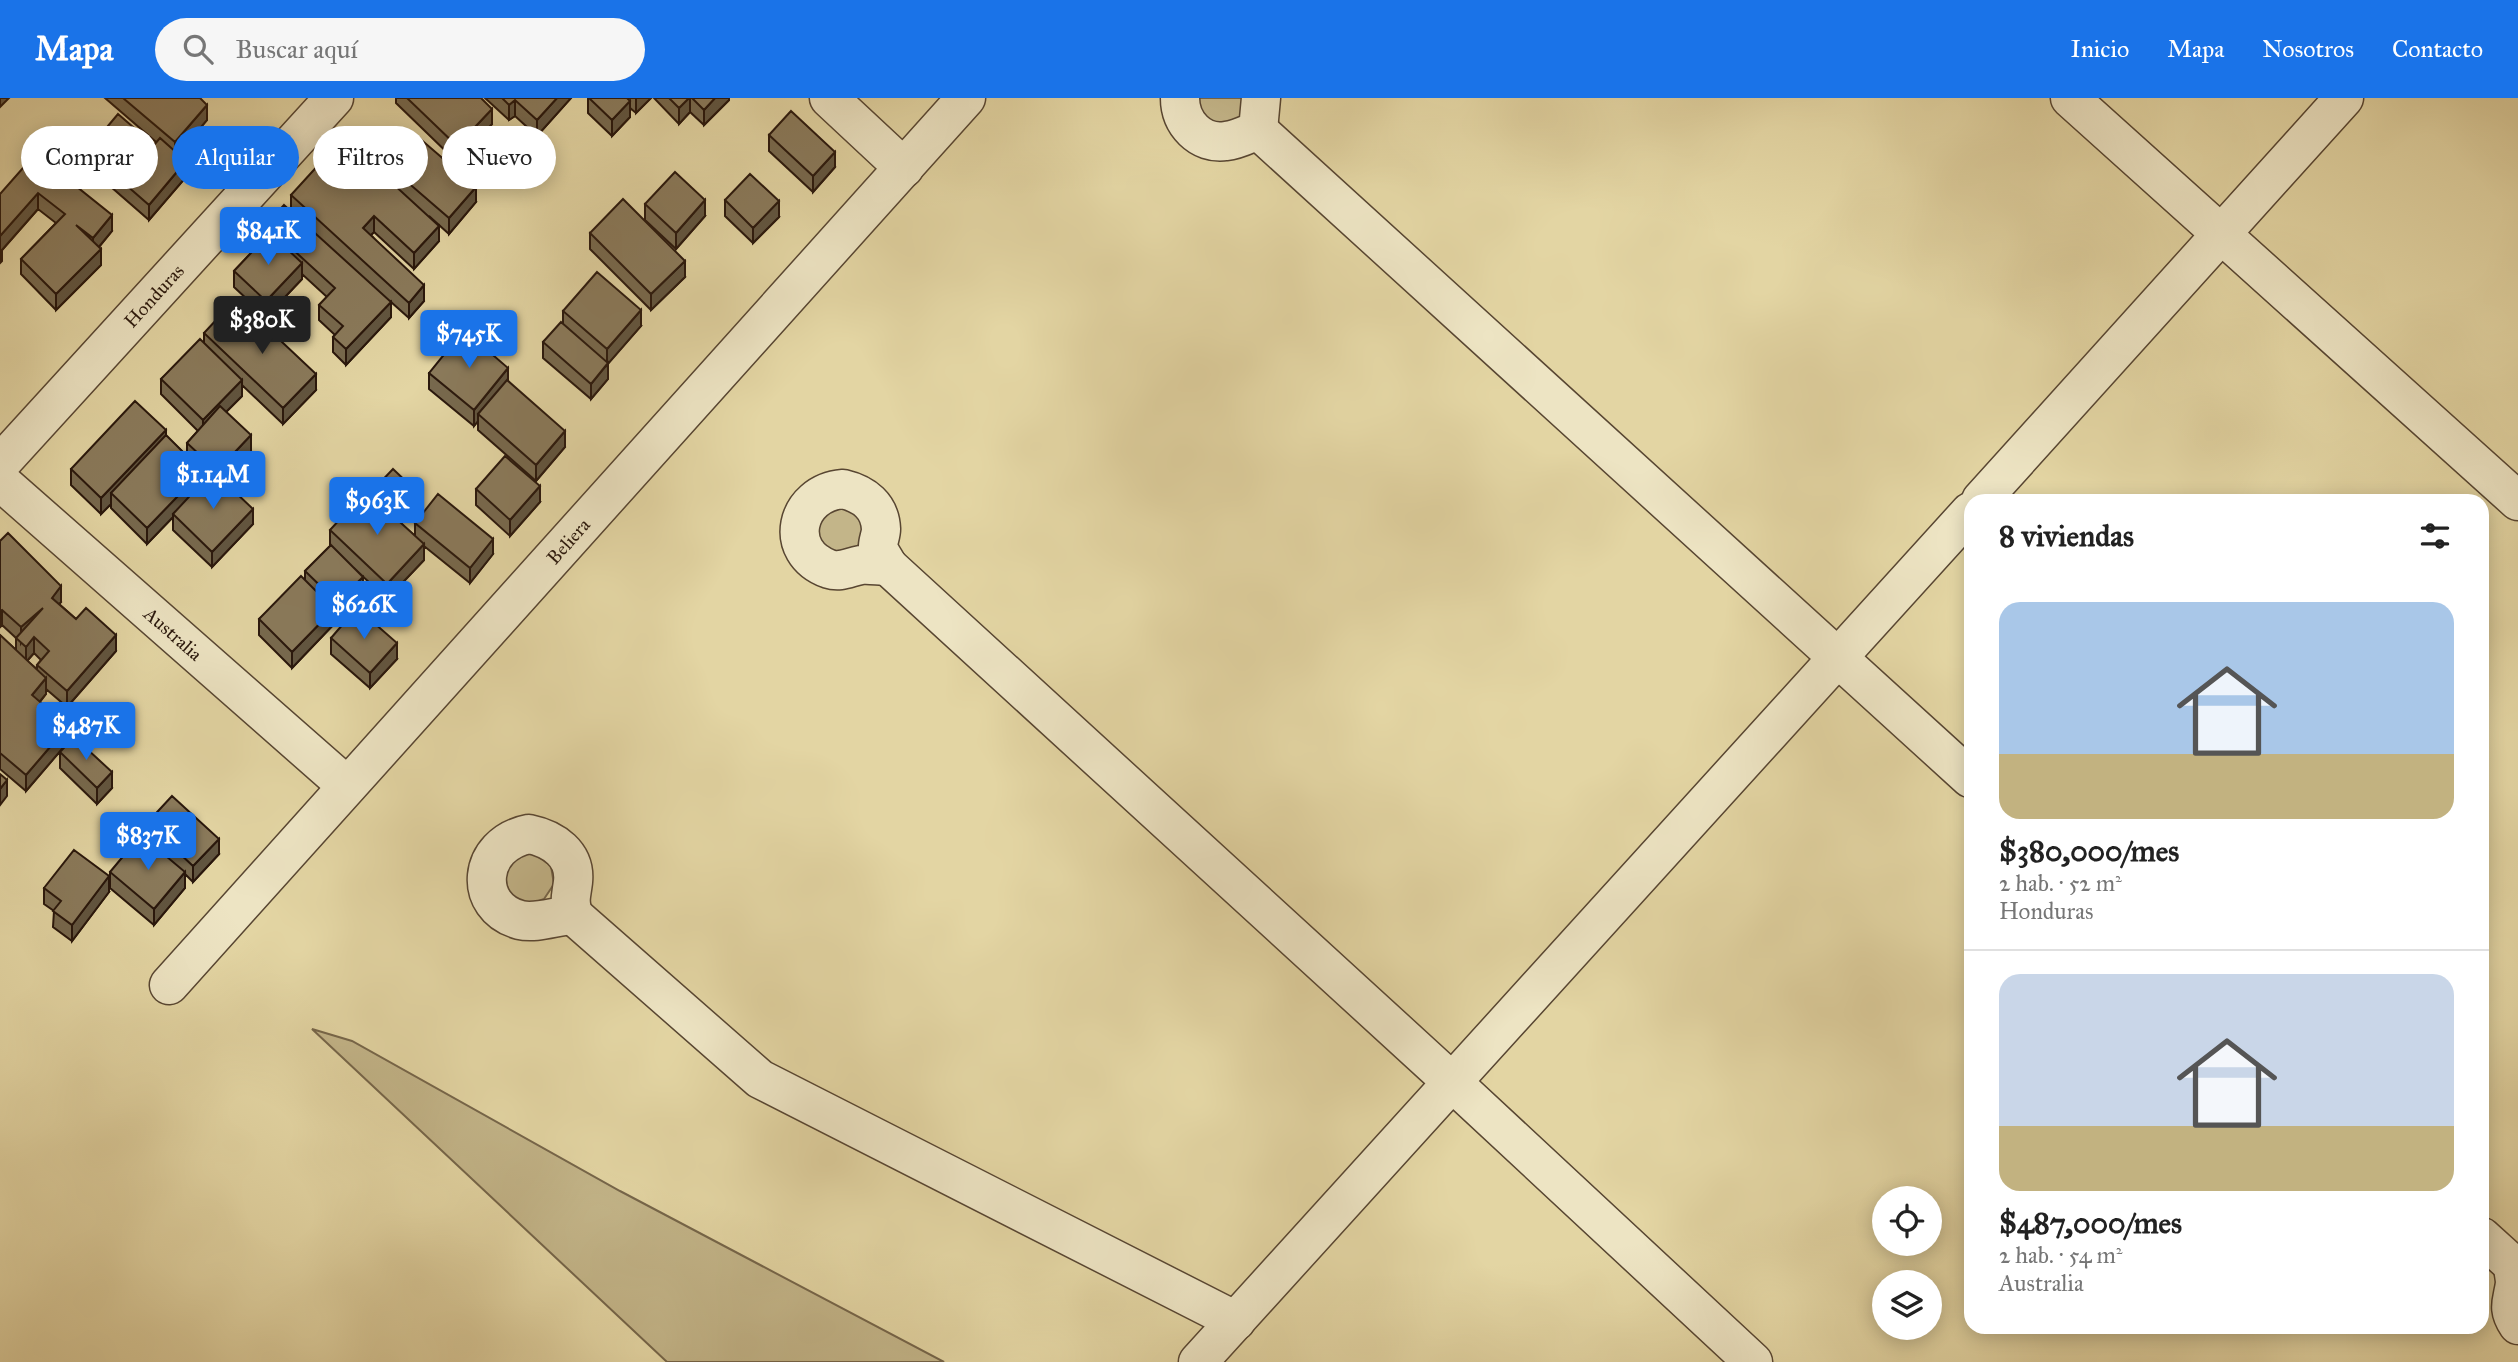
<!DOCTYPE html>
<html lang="es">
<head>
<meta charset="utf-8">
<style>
  body { margin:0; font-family:"IM FELL Great Primer",serif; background:#f6f6f6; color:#222; height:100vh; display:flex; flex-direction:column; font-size:26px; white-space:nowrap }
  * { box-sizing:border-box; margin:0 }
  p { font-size:23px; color:#767676 }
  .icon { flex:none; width:38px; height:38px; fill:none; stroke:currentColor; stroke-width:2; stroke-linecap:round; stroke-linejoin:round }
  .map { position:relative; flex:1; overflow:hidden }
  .details { position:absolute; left:1964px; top:396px; width:525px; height:840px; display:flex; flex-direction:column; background:#fff; border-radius:21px; box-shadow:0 4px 18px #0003 }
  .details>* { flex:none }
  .banner { position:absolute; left:21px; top:28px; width:665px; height:63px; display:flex; gap:14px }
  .tools { position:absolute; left:1872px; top:1088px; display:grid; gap:14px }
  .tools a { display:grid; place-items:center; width:70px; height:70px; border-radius:50%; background:#fff; box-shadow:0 4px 18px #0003; font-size:35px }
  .price { position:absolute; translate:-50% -60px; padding:0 16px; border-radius:7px; background:#1a73e8; color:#fff; font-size:23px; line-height:46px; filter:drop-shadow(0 2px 4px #0008) }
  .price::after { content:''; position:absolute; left:50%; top:42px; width:21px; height:16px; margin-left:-10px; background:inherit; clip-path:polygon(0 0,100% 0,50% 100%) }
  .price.selected { background:#222; color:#fff }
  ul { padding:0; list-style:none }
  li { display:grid; align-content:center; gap:14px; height:371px; padding:0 35px }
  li+li { border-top:2px solid #e0e0e0 }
  li span { display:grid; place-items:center; height:217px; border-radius:21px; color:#555 }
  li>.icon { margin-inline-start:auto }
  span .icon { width:126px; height:126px; fill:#fffc; stroke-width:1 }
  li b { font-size:30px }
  h2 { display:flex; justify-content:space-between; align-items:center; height:84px; padding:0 35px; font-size:30px }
  .chip { padding:0 24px; border-radius:32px; background:#fff; box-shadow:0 4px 18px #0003; font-size:24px; line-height:63px }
  .chip.selected { background:#1a73e8; color:#fff }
  header { display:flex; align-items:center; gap:42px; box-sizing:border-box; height:98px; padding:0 35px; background:#1a73e8; color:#fff }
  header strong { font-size:33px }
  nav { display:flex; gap:38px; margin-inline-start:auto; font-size:24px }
  .search { width:490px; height:63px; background:#f6f6f6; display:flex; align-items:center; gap:18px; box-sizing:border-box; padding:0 24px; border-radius:38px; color:#767676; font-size:26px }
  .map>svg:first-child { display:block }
</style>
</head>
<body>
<header>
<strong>Mapa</strong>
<div class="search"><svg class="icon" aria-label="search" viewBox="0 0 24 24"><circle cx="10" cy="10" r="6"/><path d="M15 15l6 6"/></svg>Buscar aquí</div>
<nav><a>Inicio</a><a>Mapa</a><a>Nosotros</a><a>Contacto</a></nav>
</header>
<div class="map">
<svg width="2518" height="1264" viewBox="0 0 2518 1264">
  <rect width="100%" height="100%" fill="#e3d5a3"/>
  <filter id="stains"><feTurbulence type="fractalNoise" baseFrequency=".00286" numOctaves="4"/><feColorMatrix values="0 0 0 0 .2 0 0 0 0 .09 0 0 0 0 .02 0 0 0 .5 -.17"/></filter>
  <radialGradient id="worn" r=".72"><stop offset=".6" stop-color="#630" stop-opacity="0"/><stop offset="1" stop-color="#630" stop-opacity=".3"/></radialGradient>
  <path fill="#c3b589" stroke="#76664a" stroke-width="2" d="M1194,0H1248L1244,16L1230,27L1205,23Z
    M833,403L864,418L862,444L849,455L822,451L814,419Z
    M531,753L551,768L554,786L544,801L528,807L505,795L502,769Z
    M312,931L352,943L620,1093L944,1264H667Z"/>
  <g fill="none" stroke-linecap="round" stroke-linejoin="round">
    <g stroke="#584632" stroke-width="41">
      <g id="minor">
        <path d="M829,0L904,70"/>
        <path d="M1180,0C1180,25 1200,47 1226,43C1237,42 1248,36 1258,32L1261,0"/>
        <path d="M2070,0L2518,403"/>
        <path d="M1258,32L1970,680"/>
        <path id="s1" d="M0,366L334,0"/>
        <path id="s2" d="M0,383L347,688"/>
        <path d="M843,391C864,396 880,408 881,431C881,437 878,443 878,448C879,454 885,462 888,468C879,468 869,466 861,467C849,469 841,475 829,471C782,454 795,395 843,391Z"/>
        <path d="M1981,402L2344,0"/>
        <path d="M888,468L1452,984L1753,1264"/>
        <path d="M529,736C553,741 576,756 573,784C571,800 569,800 573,817C556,818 536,826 520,822C472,809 477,746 529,736Z"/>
        <path d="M573,817L760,981L1236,1223"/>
        <path id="s3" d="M169,887L966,0"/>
        <path d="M2482,1139L2513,1167"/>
        <path d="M2518,1167H2513C2513,1172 2515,1180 2515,1185C2513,1203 2506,1209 2518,1227"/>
        <path d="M1198,1264L1970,414"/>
      </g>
    </g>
    <use href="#minor" stroke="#ede4c3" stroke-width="38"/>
  </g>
  <path fill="#77694e" stroke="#29170c" stroke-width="2" fill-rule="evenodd" d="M105,0H200L207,22L178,56L186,79L149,122L87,68V53L154,47L156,44Z
    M396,0H481L492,26L457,64L396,5Z
    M485,0H571L537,38L515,18L509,22Z
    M588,0H651L636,15L630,10V19L612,38L588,15Z
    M654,0H729V2L704,27L690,14L679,26Z
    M769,37L835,69L813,94L769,53Z
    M391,70L476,104L449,136L429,118L439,143L414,171L374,134L371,137L424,203L409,220L391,204V219L346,267L333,254V239L335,237L319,222V207L327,199L302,176V181L266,219L234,189V173L266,139V127L291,112V97L391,84Z
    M44,88L112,133L99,149L101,167L56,212L21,176V161L56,125L38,111L2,152V163L0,96Z
    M725,102L779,119L753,145L725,118Z
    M645,106L705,118L676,151L645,122Z
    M590,135L685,179L651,212L590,151Z
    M563,213L641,228L608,265V281L591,301L543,260V244L563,226Z
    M229,228L316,292L283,326L242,287V298L226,314L251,353L223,383L253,426L212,469L173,432V419L147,446L111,410V406L101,416L71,387V371L166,338L187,358V345L198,333L161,296V281L204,245V235ZM202,375L207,379L202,385Z
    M429,275L508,283L565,349L536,383L478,332V323L474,328L429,291Z
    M374,391L413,406L397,422L415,438V425L493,456L470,485L424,448V462L387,501L356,472L363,494L337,520L334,517V526L292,570L259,537V521L305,482V473L330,448V432L374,401Z
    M476,391L540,404L510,438L476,407Z
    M0,443L61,504L59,506L76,521L116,553L67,609L46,591V596L40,604L68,644L26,693L0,671V537L16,552V540L2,527L0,529ZM34,555L41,562L37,567V571L27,563Z
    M331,540L397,561L370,590L331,556Z
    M60,654L112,690L97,706L60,670Z
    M147,725L219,756L193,784L185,776V790L154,827L110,790V774L159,752L147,741Z
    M44,790L109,794L72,843L53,829L54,813L44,806Z"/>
  <path fill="#615540" stroke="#29170c" stroke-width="2" d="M0,0H9L0,9Z
    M557,0H571L537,38V22Z
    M636,0H651L636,15Z
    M689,0H690V14L679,26V10Z
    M715,0H729V2L704,27V12Z
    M515,2V18L509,22V7Z
    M630,3V19L612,38V22Z
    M207,7V22L175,60V44Z
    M492,11V26L457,64V48Z
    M835,54V69L813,94V78Z
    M186,63V79L149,122V107Z
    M476,89V104L449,136V120Z
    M38,95V111L2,152V163L0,165V138Z
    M705,102V118L676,151V135Z
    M779,103V119L753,145V130Z
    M112,117V133L93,156V140Z
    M374,118V134L363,145V130Z
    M439,128V143L414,171V155Z
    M101,151V167L56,212V196Z
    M685,163V179L651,212V196Z
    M302,165V181L266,219V203Z
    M424,187V203L409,220V205Z
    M391,204V219L346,267V251Z
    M641,212V228L607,267V251Z
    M608,265V281L591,301V286Z
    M508,270V286L478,316V323L474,328V312Z
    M316,276V292L283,326V310Z
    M242,282V298L203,337V322Z
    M166,332V347L111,395V406L101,416V400Z
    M565,333V349L536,383V367Z
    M251,337V353L217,389V373Z
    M202,373V389L173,416V419L147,446V430Z
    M540,388V404L510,438V422Z
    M413,390V406L394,425V410Z
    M253,411V426L212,469V454Z
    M493,441V456L470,485V470Z
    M424,446V462L387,501V486Z
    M363,479V494L337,520V504Z
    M61,488V504L52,515V500Z
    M43,510L21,545V529Z
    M334,511V526L292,570V554Z
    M2,512V527L0,529V513Z
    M116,537V553L67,609V593Z
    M34,539V555L26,564V549Z
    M397,545V561L370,590V575Z
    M46,580V596L32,613V597Z
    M68,628V644L26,693V677Z
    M112,674V690L97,706V690Z
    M7,682V698L0,707V691Z
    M219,741V756L193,784V768Z
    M185,774V790L154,827V811Z
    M109,778V794L72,843V827Z"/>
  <path fill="#8a7a5b" stroke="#29170c" stroke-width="2" d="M123,0H200L207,7L175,44Z
    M407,0H481L492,11L457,48Z
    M502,0H557L537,22L515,2L509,7Z
    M589,0H627L630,3L612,22Z
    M669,0H689L679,10Z
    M692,0H715L704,12Z
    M791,13L835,54L813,78L769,37Z
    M118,16L154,47L160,40L186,63L149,107L87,53Z
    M418,39L476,89L449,120L391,70Z
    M343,40L439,128L414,155L374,118L363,130L424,187L409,205L291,97Z
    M23,70L44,88L57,73L112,117L93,140L76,127L101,151L56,196L21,161L65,116L38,95L0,138V96Z
    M675,74L705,102L676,135L645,106Z
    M750,76L779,103L753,130L725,102Z
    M623,101L685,163L651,196L590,135Z
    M284,107L391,204L346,251L333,239L343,228L319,207L335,190L266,127Z
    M270,135L302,165L266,203L234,173Z
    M597,174L641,212L607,251L563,213Z
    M246,210L316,276L283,310L204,235L219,219L229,228Z
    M561,224L608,265L591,286L543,244Z
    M464,232L508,270L474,312L429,275Z
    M200,241L242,282L203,322L161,281Z
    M507,282L565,333L536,367L478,316Z
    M135,303L166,332L101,400L71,371Z
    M220,308L251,337L217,373L187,345Z
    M166,337L202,373L147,430L111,395Z
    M505,358L540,388L510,422L476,391Z
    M393,371L413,390L394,410L374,391Z
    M213,373L253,411L212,454L173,416Z
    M366,393L424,446L387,486L330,432Z
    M438,396L493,441L470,470L415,425Z
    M8,435L61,488L52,500L76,521L86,510L116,537L67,593L37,567L49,553L34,539L26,549L16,540L43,510L21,529L2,512L0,513V443Z
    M331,447L363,479L337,504L305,473Z
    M301,478L334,511L292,554L259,521Z
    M357,510L397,545L370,575L331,540Z
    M0,537L46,580L32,597L68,628L26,677L0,655Z
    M74,639L112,674L97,690L60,654Z
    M0,676L7,682L0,691Z
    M172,698L219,741L193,768L147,725Z
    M141,737L185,774L154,811L110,774Z
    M74,752L109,778L72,827L53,813L61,803L44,790Z"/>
  <g text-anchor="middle" stroke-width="6" stroke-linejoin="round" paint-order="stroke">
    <g font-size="19" fill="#29170c" stroke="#ede4c3">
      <text dy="7" stroke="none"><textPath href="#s1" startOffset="228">Honduras</textPath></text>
      <text dy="7" stroke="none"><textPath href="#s3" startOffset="597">Beliera</textPath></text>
      <text dy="7" stroke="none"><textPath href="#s2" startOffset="231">Australia</textPath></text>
    </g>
  </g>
  <rect width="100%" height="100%" filter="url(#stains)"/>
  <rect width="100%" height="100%" fill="url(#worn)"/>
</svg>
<div class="tools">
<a><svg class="icon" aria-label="locate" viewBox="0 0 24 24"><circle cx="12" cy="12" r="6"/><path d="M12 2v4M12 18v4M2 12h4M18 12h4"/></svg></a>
<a><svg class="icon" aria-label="layers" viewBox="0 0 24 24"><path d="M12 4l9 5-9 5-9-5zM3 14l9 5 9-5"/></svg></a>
</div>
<b class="price" style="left:268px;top:169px">$841K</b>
<b class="price selected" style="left:262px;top:258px">$380K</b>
<b class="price" style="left:469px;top:272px">$745K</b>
<b class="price" style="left:213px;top:413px">$1.14M</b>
<b class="price" style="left:377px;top:439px">$963K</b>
<b class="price" style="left:364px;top:543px">$626K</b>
<b class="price" style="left:86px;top:664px">$487K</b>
<b class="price" style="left:148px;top:774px">$837K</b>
<div class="banner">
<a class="chip">Comprar</a>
<a class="chip selected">Alquilar</a>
<a class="chip">Filtros</a>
<a class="chip">Nuevo</a>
</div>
<section class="details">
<h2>8 viviendas<svg class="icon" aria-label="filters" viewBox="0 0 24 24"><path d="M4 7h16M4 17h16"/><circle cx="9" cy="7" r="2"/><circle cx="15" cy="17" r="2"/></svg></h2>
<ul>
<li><span style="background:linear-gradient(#a9c7e8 70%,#c2b280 0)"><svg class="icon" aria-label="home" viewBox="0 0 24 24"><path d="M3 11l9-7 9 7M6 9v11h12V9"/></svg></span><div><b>$380,000/mes</b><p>2 hab. · 52 m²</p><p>Honduras</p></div></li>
<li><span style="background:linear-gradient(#c9d6e8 70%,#c2b280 0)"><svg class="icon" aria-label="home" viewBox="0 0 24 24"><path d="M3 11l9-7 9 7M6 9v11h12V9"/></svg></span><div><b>$487,000/mes</b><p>2 hab. · 54 m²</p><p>Australia</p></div></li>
</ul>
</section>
</div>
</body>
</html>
